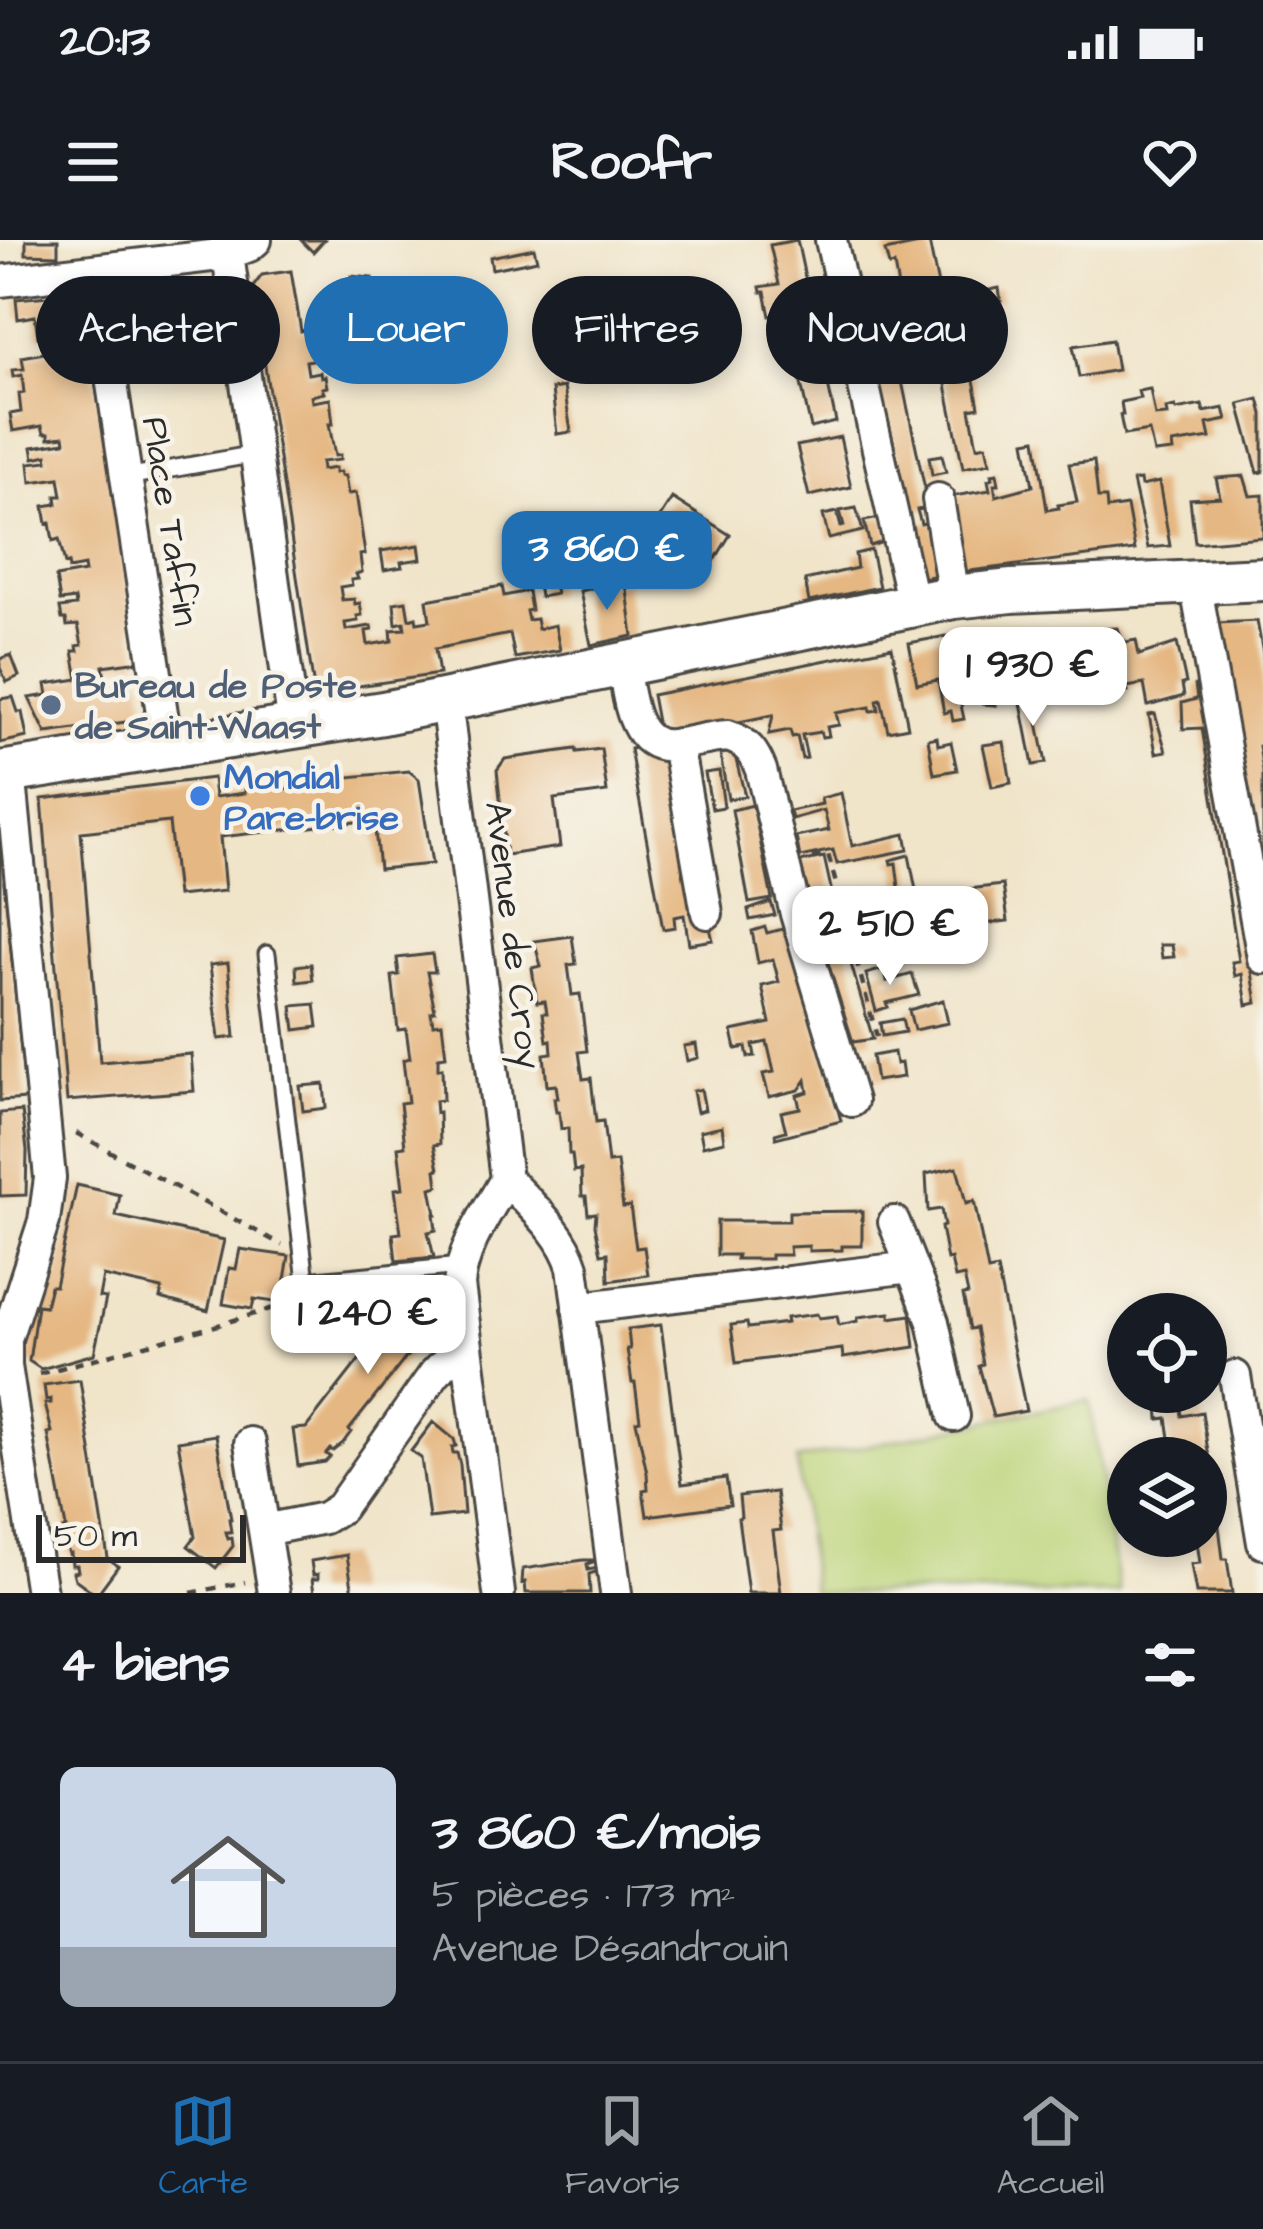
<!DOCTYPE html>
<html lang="fr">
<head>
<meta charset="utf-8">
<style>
  body { margin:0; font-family:"Architects Daughter",sans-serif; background:#242831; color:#f1f3f6; height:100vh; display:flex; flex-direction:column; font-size:45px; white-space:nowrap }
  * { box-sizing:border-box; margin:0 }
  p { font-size:39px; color:#9ea1a6 }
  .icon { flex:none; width:66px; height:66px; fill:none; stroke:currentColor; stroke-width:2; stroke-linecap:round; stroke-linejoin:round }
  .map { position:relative; height:1353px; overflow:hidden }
  .side { display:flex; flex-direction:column; background:#171b24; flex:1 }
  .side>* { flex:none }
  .banner { position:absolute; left:36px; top:36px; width:1191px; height:108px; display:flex; gap:24px }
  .controls { position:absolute; left:1107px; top:1053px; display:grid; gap:24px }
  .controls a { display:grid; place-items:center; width:120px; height:120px; border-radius:50%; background:#171b24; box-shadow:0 6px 18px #0003; font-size:60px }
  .scale { position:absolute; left:36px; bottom:30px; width:210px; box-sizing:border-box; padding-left:12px; border:6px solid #2b2b2b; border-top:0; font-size:33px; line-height:42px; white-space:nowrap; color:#2b2b2b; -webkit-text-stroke:9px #f7f3e8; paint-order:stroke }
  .price { position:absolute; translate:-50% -102px; padding:0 27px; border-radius:24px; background:#fff; color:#222; font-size:39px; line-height:78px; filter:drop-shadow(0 3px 6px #0008) }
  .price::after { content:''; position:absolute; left:50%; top:72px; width:36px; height:27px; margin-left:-18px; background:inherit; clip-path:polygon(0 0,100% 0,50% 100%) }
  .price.selected { background:#1f6fb2; color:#fff }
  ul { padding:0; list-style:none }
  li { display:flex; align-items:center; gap:36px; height:300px; padding:0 60px }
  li+li { border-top:3px solid #363941 }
  li span { display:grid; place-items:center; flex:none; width:336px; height:240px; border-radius:18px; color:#555 }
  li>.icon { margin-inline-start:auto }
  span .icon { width:144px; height:144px; fill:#fffc; stroke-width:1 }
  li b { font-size:51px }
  h2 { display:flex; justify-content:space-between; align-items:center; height:144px; padding:0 60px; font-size:51px }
  .pill { padding:0 42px; border-radius:54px; background:#171b24; box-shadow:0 6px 18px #0003; font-size:42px; line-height:108px }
  .pill.selected { background:#1f6fb2; color:#fff }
  .status { display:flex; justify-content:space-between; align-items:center; height:84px; padding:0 60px; background:#171b24; direction:ltr }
  .status svg { height:33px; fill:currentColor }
  header { display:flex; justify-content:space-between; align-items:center; height:156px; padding:0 60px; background:#171b24; font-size:54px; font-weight:700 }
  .menu { display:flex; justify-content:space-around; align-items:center; height:168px; border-top:3px solid #363941; background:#171b24; font-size:33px; color:#9ea1a6 }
  .menu a { display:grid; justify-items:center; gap:6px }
  .menu .selected { color:#1f6fb2 }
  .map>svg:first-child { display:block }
</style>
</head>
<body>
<div class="status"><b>20:13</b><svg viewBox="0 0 49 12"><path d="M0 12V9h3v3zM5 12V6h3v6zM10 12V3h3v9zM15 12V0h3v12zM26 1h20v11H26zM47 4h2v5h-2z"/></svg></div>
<header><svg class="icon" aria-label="menu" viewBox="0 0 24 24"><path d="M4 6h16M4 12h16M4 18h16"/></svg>Roofr<svg class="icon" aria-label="heart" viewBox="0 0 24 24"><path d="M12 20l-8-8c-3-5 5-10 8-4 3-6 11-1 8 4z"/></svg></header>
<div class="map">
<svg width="1263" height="1353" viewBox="0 0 1263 1353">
  <rect width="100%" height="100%" fill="#f7f3e8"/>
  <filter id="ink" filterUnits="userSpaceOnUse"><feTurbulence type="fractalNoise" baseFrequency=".00833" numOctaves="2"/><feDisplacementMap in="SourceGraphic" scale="24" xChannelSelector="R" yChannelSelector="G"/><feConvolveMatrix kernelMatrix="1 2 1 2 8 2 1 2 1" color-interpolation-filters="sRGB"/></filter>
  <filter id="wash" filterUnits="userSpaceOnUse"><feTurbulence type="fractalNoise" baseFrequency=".004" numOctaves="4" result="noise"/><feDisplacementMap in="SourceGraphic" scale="48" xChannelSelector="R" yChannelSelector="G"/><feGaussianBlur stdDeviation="2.7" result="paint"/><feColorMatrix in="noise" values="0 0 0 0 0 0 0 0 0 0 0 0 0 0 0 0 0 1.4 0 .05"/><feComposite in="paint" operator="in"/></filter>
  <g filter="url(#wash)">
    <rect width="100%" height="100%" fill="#f0e4c9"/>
    <path fill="#bbd479" stroke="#738052" stroke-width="3" d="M1089,1160L1119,1353H813L797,1220Z"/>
    <g id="blocks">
      <path fill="#e5b782" d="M26,0H58V15L26,14Z
        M301,0H324L313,12Z
        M797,0L836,182L811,188L785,73L770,76L765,52H761L760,47L779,44L770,5Z
        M929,2L939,50L900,58L894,25L889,26L885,11Z
        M534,8L537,20L492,29L490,17Z
        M291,31L301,91L318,88L322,113L318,114L319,119L306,121L308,134L320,132L321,137L325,136L327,147L322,148L324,153L311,156L312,162L330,159L333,184H329L335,216L340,215V220L321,222L322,230L335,228V233L340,232L341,236H345L348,254L356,253L365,314L360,315L362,332L356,334L358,339L351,340L352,345L340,347L342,360L354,359L355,364L360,363L362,375L357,376L358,381L345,383L346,390L371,386L372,390L366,391L368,405L392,401L391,390L405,389L404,382L396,384L394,363L406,361L409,379L416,377L417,383L430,381L427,360L502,346L504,356L528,351L531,370L526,371L528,380L536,379L538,389L555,385L560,410L515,418L510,394L435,409L439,434L325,451L313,442L253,47L262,35Z
        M351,36L372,38L371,52L350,50Z
        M999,48L1001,61L979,66L980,70L962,73L963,81L954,83L960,114L940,118L929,63Z
        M71,54L83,64L139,421L103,426L106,443L141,437L146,468L140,480L46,493L29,458L48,455L46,444L78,439L73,411H78L77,406L82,405L78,385L67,386L66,379H62L60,368L76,366L75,359L60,361L56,337L85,332L84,326L69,329L68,323L65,324L59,299L53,301L50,283L47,284L44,266L57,264L56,256H62L59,238L31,242L29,223L48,221L47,215L34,218L32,207L65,202L64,196L49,198V193H44L42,186L13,191L10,174L21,172L19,154L24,153L22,135L13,137L12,130L24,129L22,117L50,112L48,96L38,97L35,76L18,79L16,59Z
        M383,78L386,98L361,102L358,82Z
        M1112,100L1117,130L1079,137L1073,106Z
        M934,110L937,125L900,132L929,268L917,270L921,284L933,281L944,334L922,338L893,200L883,160L880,161L871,119Z
        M972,129L979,167L970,169L977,207L986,205L990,223L963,228L944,135Z
        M564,147L571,192L557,194L552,149Z
        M1150,149L1155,176L1167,175L1166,169L1175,167L1176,170L1202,165L1204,172L1224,168L1227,180L1207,184L1210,198L1172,204L1173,211L1154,213L1149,191L1124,195L1120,175H1123L1121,162L1140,158L1138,151Z
        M1259,159L1263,174V232L1258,233L1239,164Z
        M840,197L851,247L809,256L797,206Z
        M1036,199L1047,270L1059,268L1058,265L1077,262L1069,224L1094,221L1098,258H1106L1107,269L1127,266L1135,310L954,333L949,252H954V256L990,250L988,240L993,238L992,234L997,233L999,244H994L996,256L1033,246L1025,201Z
        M942,215L946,232L932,235L929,217Z
        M1244,236L1250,256L1263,255V297L1195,303L1190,259L1220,257L1216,238Z
        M1140,240L1141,246L1159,242L1170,306L1148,308L1133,241Z
        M672,258L730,295L705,336L685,322L689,316L651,291Z
        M856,268L863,291L829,299L823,275L837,272L841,287L844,286L840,271Z
        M885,277L890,300L870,306L864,281Z
        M419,305L421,319L401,322L402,327L384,330L381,311Z
        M871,310L879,347L809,362L805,340L857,328L855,314Z
        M551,334L556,354L540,357L537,337Z
        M626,342L633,396L591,405L580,351Z
        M1257,381L1263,414V505L1259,506L1263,531V639H1260L1218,383Z
        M1117,388L1121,398L1126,402L1136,400L1139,415L1177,403L1186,443L1182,444L1184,456L1148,466L1144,444L1127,447L1128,452L1116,453L1115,449L1087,454L1085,446L1079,447L1077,438L1066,439L1064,429L1028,430L1031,448L1021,450L1017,430L1012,431L1016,451L1007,453L1003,452L1000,431H990L996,465L983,464L978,441L969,443L958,395Z
        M946,396L964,479L953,481L951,471L944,473L938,440L917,444L909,403Z
        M892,407L908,487L888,491L881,459L877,460L879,470L871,471L870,467L836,473L839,485L827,487L829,496L822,497L820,492L802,495L807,518L802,519L797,496L792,497L790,490L769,494L773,475L660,498L652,455Z
        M11,415L19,436L7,442L0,428V419Z
        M1205,443L1257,763L1247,765L1242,734L1235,736L1232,722L1239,721L1202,488L1183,489L1182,463L1197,459L1195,445Z
        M1039,450L1040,456L1033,457L1046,523L1033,525L1020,458L1033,457L1032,451Z
        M13,457L18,472H22L27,497L0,503V459Z
        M1155,474L1166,511L1156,513L1149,475Z
        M937,497L938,505L951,502L957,530L934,534L928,499Z
        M1004,502L1011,543L992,547L983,505Z
        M646,506L669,527L713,700L689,704L684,675L674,677L675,687L663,689L630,509Z
        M576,509L577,512L601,509L607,552L554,559L560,607L506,615L497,530L505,519Z
        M734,512L745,556L728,559L720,514Z
        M409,531L419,539L432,624L379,629L374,580L220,597L225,651L177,656L169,582L81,592L100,822L191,814L194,851L67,861L42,559L213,538L215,557L245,553V550L282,545V549L338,542V538Z
        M719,531L724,567L712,569L705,533Z
        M841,553L852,606L905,594L908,610L837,624L833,610L800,617L796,597L829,590L824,570L792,579L790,571L822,564L821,558Z
        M753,565L772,659L749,663L732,570Z
        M0,593H3L8,642H4L26,859L0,861Z
        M909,615L917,655L1003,645L1008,681L958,687L956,668L949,670L929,666L902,672L896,623L891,624L890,620Z
        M824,617L838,680L873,799L853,802L822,704L800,622Z
        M864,655L867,667L848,671L844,659Z
        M771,662L775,675L750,680L748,670Z
        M765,687L767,693L790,687L841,881L776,898L775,894L786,891L781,872L800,868L797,855L808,852L806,840L799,850L769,857L763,834L774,832L767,802L753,805L755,816L748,817L746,807L736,809L732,791L770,783L762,746L779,742L773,719L758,723L752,691Z
        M883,692L886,702L874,705L875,710L859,713L855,699Z
        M572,696L576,724L568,725L572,755L580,754L587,811L579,812L583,839L591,838L596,882L603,881L608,923L617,922L623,967L630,966L636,1008L644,1007L648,1035L609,1041L608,1013L601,1014L595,985L596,973L588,974L586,956H582L581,930L574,931L572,914H569L568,888L561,889L559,872H556L554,858H558L556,845L547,846L544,814L552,813L551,800L547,801L543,773H547L545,761L537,762L532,728L541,726L534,701Z
        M1160,705H1172L1174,717L1162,718Z
        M432,714L435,732H427L435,771L431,772L433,784L442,783L446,816L438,817V829L442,828L443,860L435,861L436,873L439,872L440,904L434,905L439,929L436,930L438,946L431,948L436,974H434L436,990L428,992L434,1017L396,1021L393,994L401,993L395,949L403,948L398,907L405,906L400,863L408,862L403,820L410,818L406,789L398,790L392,736L399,735L397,718Z
        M228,723L235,797L219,799L210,725Z
        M311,724L313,740L297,742L296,726Z
        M890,727L893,734L886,736L887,741L912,734L919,755L886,763L888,767L876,771L866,734Z
        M943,760L948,783L914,790L909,770Z
        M315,764L318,787L295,790L292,766Z
        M902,779L905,792L882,796L880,783Z
        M696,804L698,818L687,821L684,806Z
        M894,812L896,824L901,823L903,837L876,841L872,816Z
        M324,844L326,868L303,871L300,846Z
        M701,849L705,870L697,872L693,851Z
        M22,871L27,910L26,955L0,956V873Z
        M722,886L724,901L703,906L700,891Z
        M957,927L966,964L974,961L988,1031L997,1029L1026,1171L993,1177L979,1126L983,1124L976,1088L970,1089L963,1055L968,1054L964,1036L955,1038L951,1019L947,1020L941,987L944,986L941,969L928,971L926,934Z
        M77,945L120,955L116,976L224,1000L208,1071L160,1058L162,1049L103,1036L99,1057L106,1058L94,1114L41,1129L29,1121L37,1065L45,1066L50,1046H55Z
        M862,971V1006H842V1010L809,1011V1006L789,1007L790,1015H771V1019H736L737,1015H717V981H789V972Z
        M240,1009L289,1016L281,1063L254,1059L252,1069L223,1064L229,1028L236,1029Z
        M437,1047L440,1075L435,1082L432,1079L428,1084L431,1087L417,1108L415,1106L349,1190L351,1192L343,1203L333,1211L330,1209L326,1214L330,1217L325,1222L298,1226L293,1189L306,1188L402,1065L401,1051Z
        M890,1073V1078L911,1075L915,1107L843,1118L842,1109L736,1123L731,1085L747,1083L748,1088L787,1083L786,1078L817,1074L819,1078L837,1076L839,1085L858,1081V1077Z
        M661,1085L682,1244L726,1238L730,1265L647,1276L643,1250L648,1249L647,1233L636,1181L640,1180L635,1143H632L627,1109H630L628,1089Z
        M80,1140L108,1318L118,1326L98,1353H94L75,1339L73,1332L78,1331L77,1325H72L71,1313L69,1314L65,1302L63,1289L66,1288L48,1193L52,1192L45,1164L51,1163V1159L46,1160L44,1145Z
        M1180,1160L1182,1176L1202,1172L1209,1218H1173L1167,1178L1159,1179L1158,1164Z
        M433,1182L454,1199L456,1206L452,1207L453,1213H457L460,1225L464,1274L429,1278L421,1218L411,1211Z
        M216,1195L231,1279H229L231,1292H226L228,1299L232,1298L233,1306L216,1328L188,1306L195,1297L178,1201Z
        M1206,1233H1208L1211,1246L1214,1245L1223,1319H1227L1232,1353H1196L1191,1324L1200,1323L1197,1302L1187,1303L1186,1296H1206Z
        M776,1252L781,1290L773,1291L781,1353H748L738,1278L741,1277L739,1256Z
        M347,1315L353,1353H314L312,1339H318V1334L313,1335L311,1321Z
        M583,1320H598L587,1324L588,1330L598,1328L599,1331L589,1334L590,1353H526L525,1342L522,1343L523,1329Z"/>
    </g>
  </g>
  <g filter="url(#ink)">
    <use href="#blocks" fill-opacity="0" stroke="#494743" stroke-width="3"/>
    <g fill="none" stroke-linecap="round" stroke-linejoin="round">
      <g stroke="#494743" stroke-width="21">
        <path id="service" d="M126,237L256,214
          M267,714L306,1041L461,1026"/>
      </g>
      <g stroke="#494743" stroke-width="36">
        <path id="minor" d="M226,0L294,487
          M831,0L913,365
          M95,32L167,506
          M0,41L228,14L249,6L256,0
          M938,259L954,357
          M1195,342L1263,718
          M623,424C628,452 631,509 672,505C691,503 709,497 728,496C747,502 754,512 761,530L796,674L852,861
          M446,460L506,939C488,972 462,1006 459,1045L499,1353
          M677,504L707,673
          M10,531L50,938L44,981L6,1099V1126L41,1353
          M506,939C531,966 562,991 573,1027L616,1353
          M894,982L933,1082L954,1176
          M578,1068L911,1027
          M1235,1136L1263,1303
          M250,1203L274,1353
          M264,1290L324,1278L340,1268L435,1133L466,1101"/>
      </g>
      <g stroke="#494743" stroke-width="48">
        <path id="secondary" d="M0,533L383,473L954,357L1012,351L1263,339"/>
      </g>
      <path stroke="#494743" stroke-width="4.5" stroke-dasharray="9 9" stroke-linecap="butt" d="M812,618L828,614L877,797
        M76,893L282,1005
        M39,1134L215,1086L293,1062L296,1056
        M191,1353L245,1342"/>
      <use href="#service" stroke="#fff" stroke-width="15"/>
      <use href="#minor" stroke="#fff" stroke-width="30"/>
      <use href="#secondary" stroke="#fff" stroke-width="42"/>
    </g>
  </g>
  <circle fill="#5c6f8a" stroke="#f7f3e8" stroke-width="4.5" cx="51" cy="465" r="12"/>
  <circle fill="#3f7fe0" stroke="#f7f3e8" stroke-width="4.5" cx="200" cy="556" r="12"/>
  <g text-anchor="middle" stroke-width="9" stroke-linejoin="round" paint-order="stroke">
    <g font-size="36" fill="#2b2b2b" stroke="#f7f3e8">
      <text transform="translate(172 281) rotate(81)" y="13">Place Taffin</text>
      <text transform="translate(515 695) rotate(83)" y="13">Avenue de Croy</text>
    </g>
    <g font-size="36" font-weight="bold" fill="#4e5e75" stroke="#f7f3e8" text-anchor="start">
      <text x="75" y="457">Bureau de Poste<tspan x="75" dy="41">de Saint-Waast</tspan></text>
    </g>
    <g font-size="36" font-weight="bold" fill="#366cbe" stroke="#f7f3e8" text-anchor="start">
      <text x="224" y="548">Mondial<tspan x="224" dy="41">Pare-brise</tspan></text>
    </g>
  </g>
</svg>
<div class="controls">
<a><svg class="icon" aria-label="locate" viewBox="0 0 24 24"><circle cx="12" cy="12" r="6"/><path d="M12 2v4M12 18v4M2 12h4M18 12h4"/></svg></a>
<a><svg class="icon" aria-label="layers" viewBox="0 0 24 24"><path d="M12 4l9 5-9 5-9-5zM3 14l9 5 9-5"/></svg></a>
</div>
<div class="scale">50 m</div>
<b class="price selected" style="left:607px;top:373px">3 860 €</b>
<b class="price" style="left:1033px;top:489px">1 930 €</b>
<b class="price" style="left:890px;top:748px">2 510 €</b>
<b class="price" style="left:368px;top:1137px">1 240 €</b>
<div class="banner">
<a class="pill">Acheter</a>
<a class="pill selected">Louer</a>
<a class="pill">Filtres</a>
<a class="pill">Nouveau</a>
</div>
</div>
<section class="side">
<h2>4 biens<svg class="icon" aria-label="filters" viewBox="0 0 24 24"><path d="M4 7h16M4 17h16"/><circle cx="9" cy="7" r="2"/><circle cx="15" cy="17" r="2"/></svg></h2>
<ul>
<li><span style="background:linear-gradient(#c9d6e8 75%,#9aa5b1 0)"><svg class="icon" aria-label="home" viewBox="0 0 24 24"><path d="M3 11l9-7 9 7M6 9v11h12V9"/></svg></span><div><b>3 860 €/mois</b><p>5 pièces · 173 m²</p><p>Avenue Désandrouin</p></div></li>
</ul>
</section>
<nav class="menu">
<a class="selected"><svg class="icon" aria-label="map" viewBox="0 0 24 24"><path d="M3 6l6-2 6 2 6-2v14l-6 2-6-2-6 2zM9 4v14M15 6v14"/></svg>Carte</a>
<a><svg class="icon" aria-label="saved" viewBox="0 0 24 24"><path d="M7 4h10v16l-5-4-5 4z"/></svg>Favoris</a>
<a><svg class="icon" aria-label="home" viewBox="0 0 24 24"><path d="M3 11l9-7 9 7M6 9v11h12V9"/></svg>Accueil</a>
</nav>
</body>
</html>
